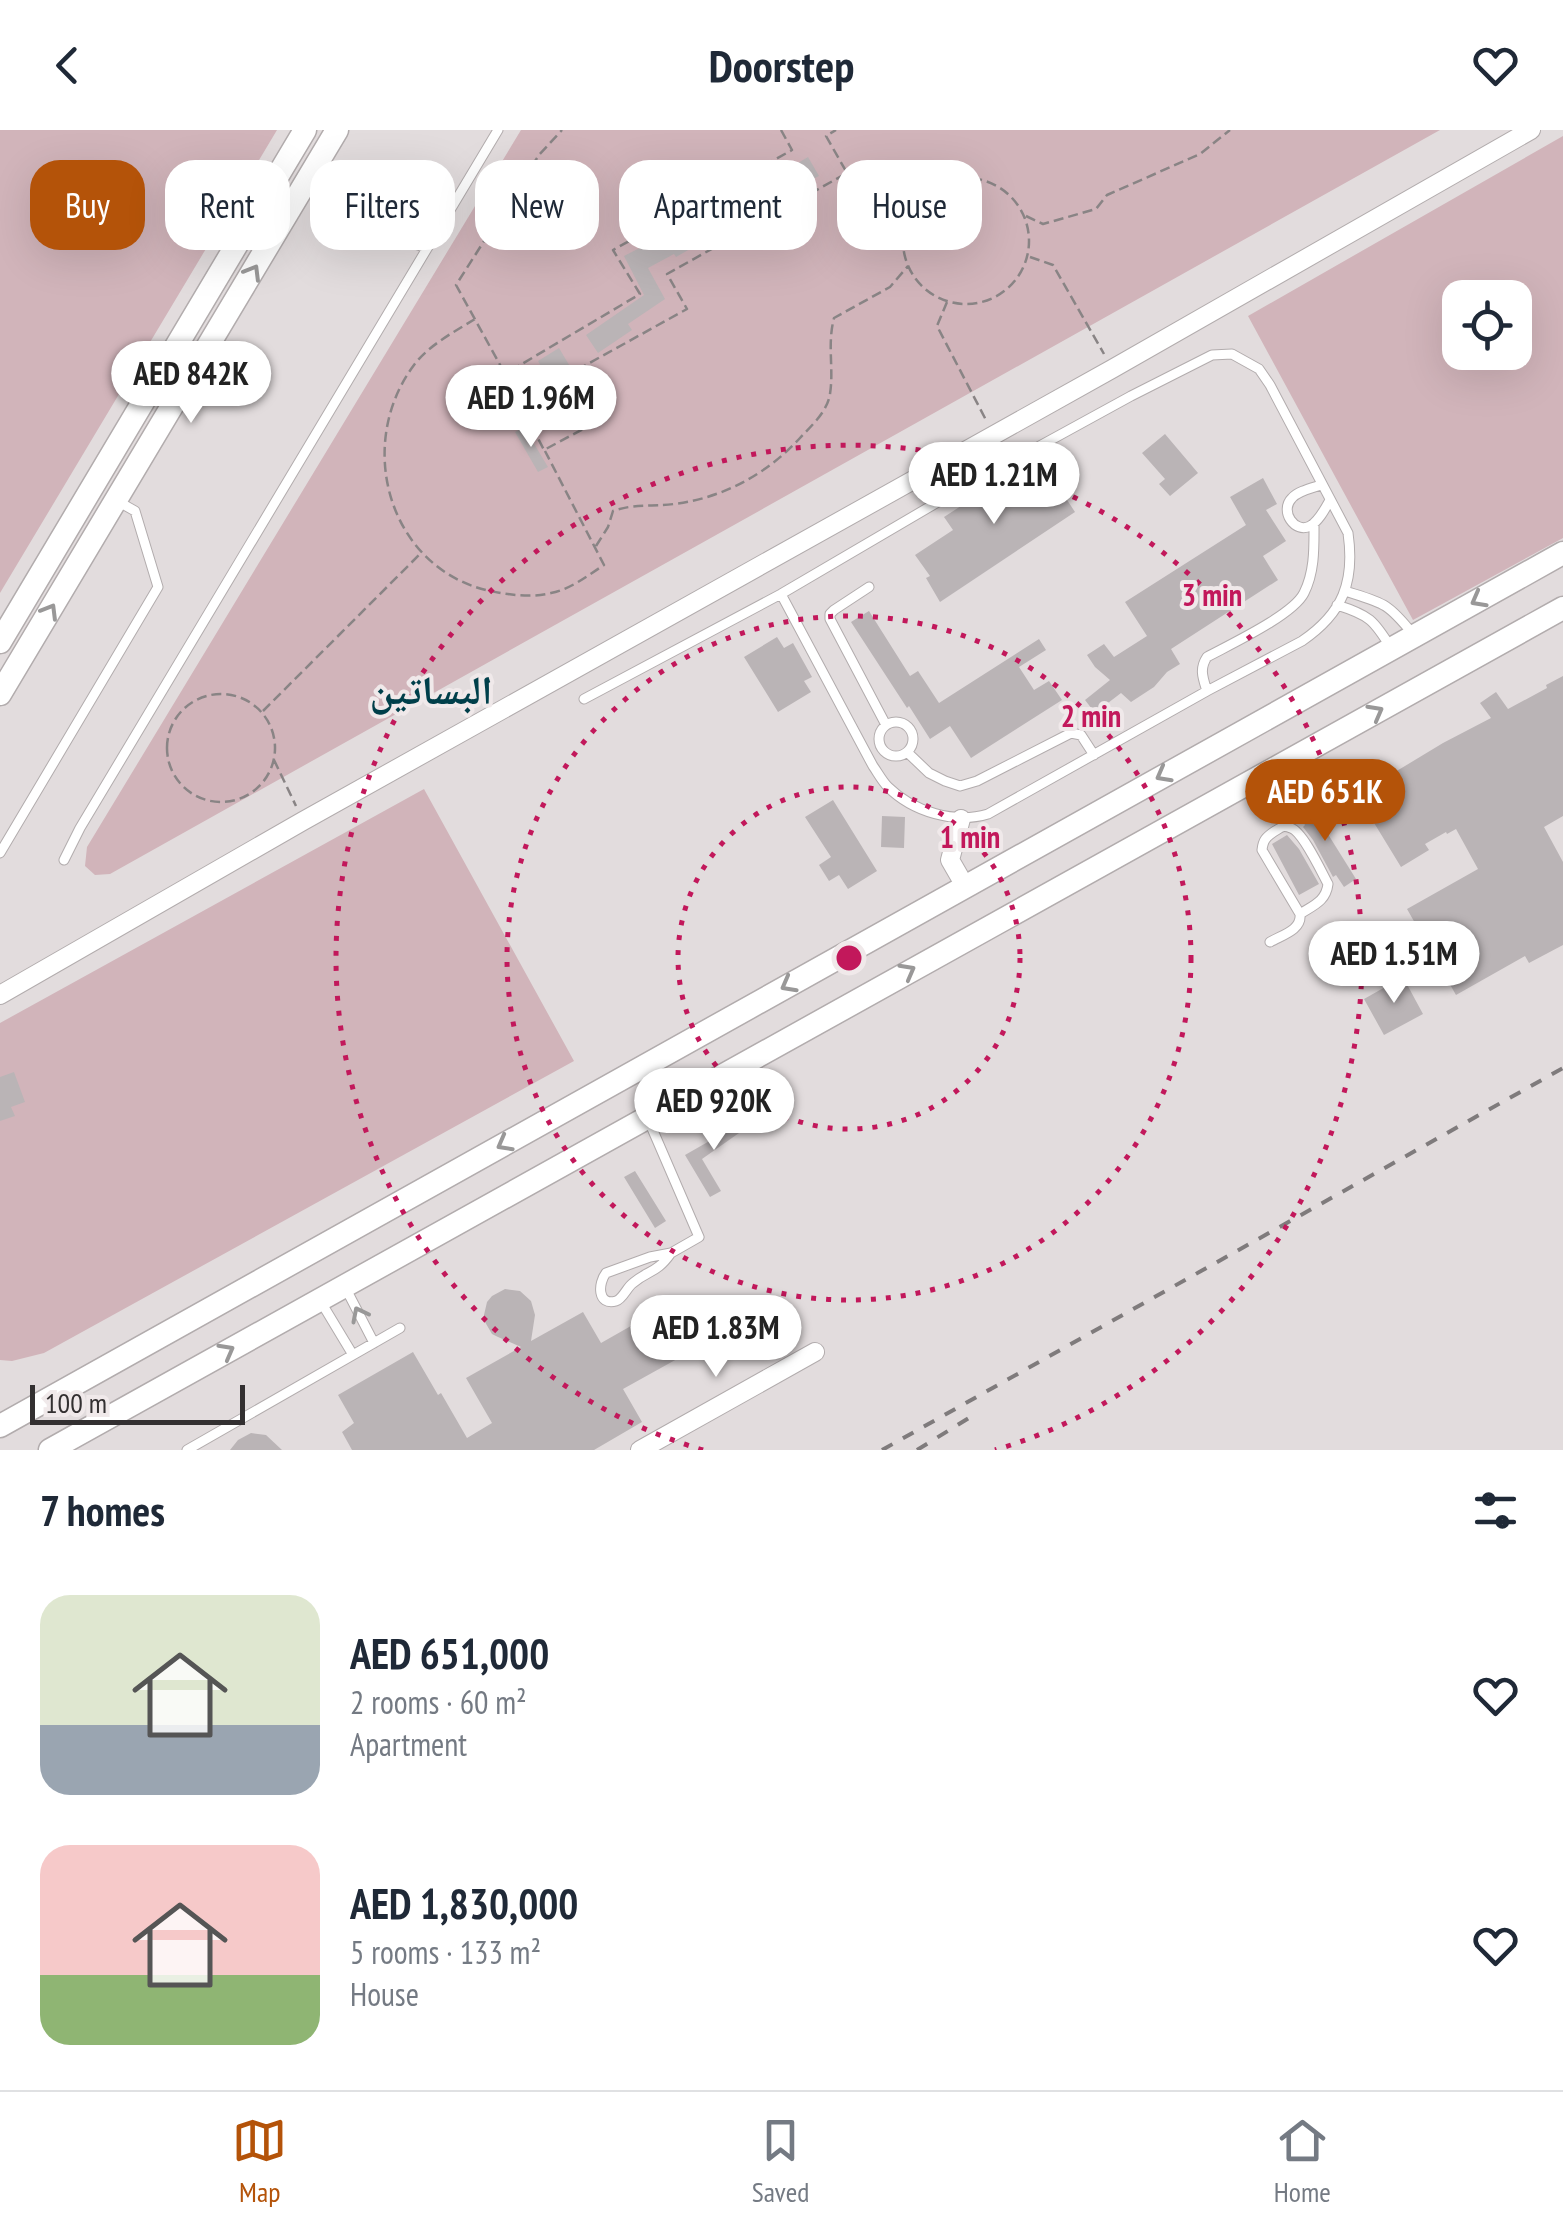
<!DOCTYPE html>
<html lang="en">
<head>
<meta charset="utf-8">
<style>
  body { margin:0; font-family:"PT Sans Narrow","Noto Naskh Arabic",sans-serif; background:#f2f2f3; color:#1f2937; height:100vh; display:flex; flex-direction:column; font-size:38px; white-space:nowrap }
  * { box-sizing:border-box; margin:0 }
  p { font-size:32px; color:#747a83 }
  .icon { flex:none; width:55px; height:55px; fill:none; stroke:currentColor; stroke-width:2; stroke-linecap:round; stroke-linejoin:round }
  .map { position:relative; height:1320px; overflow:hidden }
  .details { display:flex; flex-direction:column; background:#fff; flex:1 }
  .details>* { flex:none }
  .hud { position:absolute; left:30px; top:30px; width:1000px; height:90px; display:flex; gap:20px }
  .fabs { position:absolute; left:1442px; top:150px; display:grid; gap:20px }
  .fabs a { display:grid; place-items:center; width:90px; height:90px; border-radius:20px; background:#fff; box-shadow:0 10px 40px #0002; font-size:50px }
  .scale { position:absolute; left:30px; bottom:25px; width:215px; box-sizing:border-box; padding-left:10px; border:5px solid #333031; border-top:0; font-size:28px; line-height:35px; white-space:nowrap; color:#333031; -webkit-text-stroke:8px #f0e9ea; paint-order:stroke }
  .price { position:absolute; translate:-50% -85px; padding:0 22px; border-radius:35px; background:#fff; color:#222; font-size:32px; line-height:65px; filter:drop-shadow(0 2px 5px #0008) }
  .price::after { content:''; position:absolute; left:50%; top:60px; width:30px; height:22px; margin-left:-15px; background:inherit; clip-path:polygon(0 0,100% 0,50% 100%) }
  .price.selected { background:#b45309; color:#fff }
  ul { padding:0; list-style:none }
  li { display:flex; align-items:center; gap:30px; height:250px; padding:0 40px }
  li span { display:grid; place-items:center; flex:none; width:280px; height:200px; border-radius:30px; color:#555 }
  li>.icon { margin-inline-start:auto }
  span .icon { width:120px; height:120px; fill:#fffc; stroke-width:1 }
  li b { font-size:42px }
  h2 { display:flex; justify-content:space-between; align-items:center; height:120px; padding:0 40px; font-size:42px }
  .tag { padding:0 35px; border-radius:30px; background:#fff; box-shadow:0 10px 40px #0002; font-size:35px; line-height:90px }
  .tag.selected { background:#b45309; color:#fff }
  header { display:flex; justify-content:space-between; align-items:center; height:130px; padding:0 40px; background:#fff; font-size:45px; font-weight:800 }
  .tab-bar { display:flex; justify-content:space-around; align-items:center; height:140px; border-top:2px solid #e0e1e3; background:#fff; font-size:28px; color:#747a83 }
  .tab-bar a { display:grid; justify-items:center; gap:5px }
  .tab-bar .selected { color:#b45309 }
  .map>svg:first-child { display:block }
</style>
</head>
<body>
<header><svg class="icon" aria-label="back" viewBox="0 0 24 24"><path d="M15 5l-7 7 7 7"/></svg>Doorstep<svg class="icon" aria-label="heart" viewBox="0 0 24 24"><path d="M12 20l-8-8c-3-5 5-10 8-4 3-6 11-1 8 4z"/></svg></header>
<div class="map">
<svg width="1563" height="1320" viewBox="0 0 1563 1320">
  <rect width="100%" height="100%" fill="#e2dcdd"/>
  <path fill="#d1b4ba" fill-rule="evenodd" d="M0,0H277L0,463Z
    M521,0H1440L110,744L95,745L85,736L87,717Z
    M1563,6V408L1413,490L1248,186ZM1460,168H1515V222H1460Z
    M424,659L574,931L44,1223L12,1231L0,1230V893Z"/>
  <path fill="#bab4b6" d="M808,27L819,46L786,63L791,71L755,91L748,79L710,99L713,106L676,127L674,124L648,138L665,169L628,194L632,200L598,223L586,205L644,165L624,126L704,85L701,79L745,55L749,62Z
    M559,218L597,282L575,294L538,231Z
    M524,297L548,337L538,342L515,302Z
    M1165,304L1198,343L1170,366L1159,354L1165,349L1142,323Z
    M1038,326L1075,382L940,472L926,448L930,446L915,425L953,400L944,387Z
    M1263,348L1277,374L1266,380L1286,411L1263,426L1278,450L1171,519L1180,534L1167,542L1154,557L1131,572L1121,563L1095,583L1085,570L1110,550L1095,537L1087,525L1104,514L1114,527L1147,506L1125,472L1246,395L1230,367Z
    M869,481L910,546L918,541L939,573L1039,509L1046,520L1019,537L1034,560L1049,551L1062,570L971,628L950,596L930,609L909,576L907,578L851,492Z
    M777,507L784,518L793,513L812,547L804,551L811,562L778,582L744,527Z
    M1563,546V686L1544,697L1563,732V815L1529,833L1525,826L1456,865L1407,779L1478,739L1456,699L1447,704L1446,702L1425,714L1429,720L1401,737L1357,665L1443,613L1491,588L1480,573L1496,562L1508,579L1547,558L1546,555Z
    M1306,669L1356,749L1344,757L1336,745L1333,747L1313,710L1303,697L1305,695L1294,676Z
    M833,670L877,741L848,759L839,745L829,751L819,735L831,727L805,687Z
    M882,686L905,687L904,718L881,717Z
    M1287,705L1299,719L1319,754L1299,765L1272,714Z
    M1403,847L1423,884L1384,905L1364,869Z
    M14,942L25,972L11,977L15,986L0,991V947Z
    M741,984L749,996L702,1029L721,1061L710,1067L685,1025L713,1009L711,1006Z
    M635,1041L666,1091L655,1098L624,1047Z
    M505,1159L520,1161L531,1171L535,1185L531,1211L583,1182L601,1213L652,1184L677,1229L623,1259L642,1292L594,1320H352L342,1302L354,1293L338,1265L413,1222L438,1265L441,1263L467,1308L492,1293L466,1248L521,1217L498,1207L492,1204L485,1192L484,1185L487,1172L492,1166Z
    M251,1303L266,1305L282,1320H230L238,1310Z"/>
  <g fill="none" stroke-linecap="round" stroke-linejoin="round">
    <g stroke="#b2acad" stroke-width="11">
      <path id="lane" d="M385,104L427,118
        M1321,355C1312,358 1298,361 1292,368C1279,381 1295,404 1310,396C1319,391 1325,379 1330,370
        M869,457L834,480L830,484V489L886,595
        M1345,461C1383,473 1387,472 1412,503
        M1337,475C1369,485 1374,490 1391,518
        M1207,561C1203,548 1199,539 1207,527C1231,514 1293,485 1304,463C1315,441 1314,417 1314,393
        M584,569L781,464L943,369L1131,266L1212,225L1232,224L1259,239L1270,255L1348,403C1355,452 1343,483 1302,511L1207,561L988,684C955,694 913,682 888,657C882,651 878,643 873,636L781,464
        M879 609a17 17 0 1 1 34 0a17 17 0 1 1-34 0Z
        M907,622L929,643L945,651L960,656L977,651L1071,603L1081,605L1094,625
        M0,723L158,457L135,381L119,372
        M64,730L80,698L498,0
        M1270,812C1282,805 1302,800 1300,784C1314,775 1326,771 1328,754C1321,741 1303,702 1291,698C1283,695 1282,697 1275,701C1266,707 1263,710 1262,720L1300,784
        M648,989L699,1107L671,1123
        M671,1123C656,1144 650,1139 633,1153C627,1157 623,1169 616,1171C597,1176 598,1153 606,1143L650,1127Z
        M345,1157L374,1213
        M321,1172L353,1225
        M187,1320L400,1198"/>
    </g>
    <g stroke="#b2acad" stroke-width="20">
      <path id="street" d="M961,689L950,730L965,756
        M0,865L303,691L1112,239L1531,0
        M640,1320L815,1222"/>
    </g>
    <g stroke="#b2acad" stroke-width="25">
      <path id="secondary" d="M0,512L305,0
        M0,564L337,0
        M0,1296L1563,423
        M50,1320L1563,478"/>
    </g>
    <path stroke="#898485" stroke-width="2.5" stroke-dasharray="10 5" stroke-linecap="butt" d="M781,0L792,20L613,120L640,164L505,244L544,320L611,284L584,236L687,179L667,144L847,43L826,6L836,0
      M903 111a63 63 0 1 1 126 0a63 63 0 1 1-126 0Z
      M1026,86L1043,94L1096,79L1107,65L1200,24L1230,0
      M1030,127L1053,135L1104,224
      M947,172L937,196L986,290
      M475,189C454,202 429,215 414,235C354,315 389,439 490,461C510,465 531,468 551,463C571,459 587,446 604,435L545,321
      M504,242L456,155L539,25L562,0
      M596,416L608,397L613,381C637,373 651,377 674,374C723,368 767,344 800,308C812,295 827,282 830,264C834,238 827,215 834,188L890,157L908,136
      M167 618a54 54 0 1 1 108 0a54 54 0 1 1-108 0Z
      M263,581L420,424
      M274,630L296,676"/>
    <use href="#lane" stroke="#fff" stroke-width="9"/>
    <use href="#street" stroke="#fff" stroke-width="18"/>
    <use href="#secondary" stroke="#fff" stroke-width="22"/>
    <path stroke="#7f7b7c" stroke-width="4" stroke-dasharray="12 12" stroke-linecap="butt" d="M882,1320L1563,938
      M917,1320L977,1283"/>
  </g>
  <defs><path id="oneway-chevron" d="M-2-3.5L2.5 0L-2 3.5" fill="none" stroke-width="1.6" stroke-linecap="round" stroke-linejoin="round" transform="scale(2.5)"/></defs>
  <g stroke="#999898">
    <use href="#oneway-chevron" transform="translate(253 142) rotate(-59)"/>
    <use href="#oneway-chevron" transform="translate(1478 470) rotate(151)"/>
    <use href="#oneway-chevron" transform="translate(50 481) rotate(-59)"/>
    <use href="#oneway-chevron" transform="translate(1376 582) rotate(-29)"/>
    <use href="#oneway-chevron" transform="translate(1163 645) rotate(151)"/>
    <use href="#oneway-chevron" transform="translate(908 841) rotate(-29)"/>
    <use href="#oneway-chevron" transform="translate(788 855) rotate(151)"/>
    <use href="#oneway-chevron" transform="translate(504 1014) rotate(151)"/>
    <use href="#oneway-chevron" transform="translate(359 1184) rotate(-117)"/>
    <use href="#oneway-chevron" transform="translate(227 1221) rotate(-29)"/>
  </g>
  <g fill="none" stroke="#c2185b" stroke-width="5" stroke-dasharray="5 10">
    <circle cx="849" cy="828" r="171"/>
    <circle cx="849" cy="828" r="342"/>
    <path d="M703 1320A513 513 0 1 1 995 1320"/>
  </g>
  <g text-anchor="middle" stroke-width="8" stroke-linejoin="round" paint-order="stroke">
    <g font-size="40" font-weight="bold" fill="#003f4a" stroke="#f0e9ea">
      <text x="431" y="574">البساتين</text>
    </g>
  </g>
  <circle cx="849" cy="828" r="15" fill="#c2185b" stroke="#f0e9ea" stroke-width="5"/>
  <g font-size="30" text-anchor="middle" font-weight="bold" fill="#c2185b" stroke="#f0e9ea" stroke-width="8" stroke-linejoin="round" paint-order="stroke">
    <text x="1212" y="476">3 min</text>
    <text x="1091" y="597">2 min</text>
    <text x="970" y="718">1 min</text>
  </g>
</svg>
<div class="fabs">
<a><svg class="icon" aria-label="locate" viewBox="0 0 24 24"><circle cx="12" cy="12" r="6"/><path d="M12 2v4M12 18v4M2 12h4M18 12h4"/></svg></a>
</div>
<div class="scale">100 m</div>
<b class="price" style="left:191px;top:296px">AED 842K</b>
<b class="price" style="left:531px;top:320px">AED 1.96M</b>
<b class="price" style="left:994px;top:397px">AED 1.21M</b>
<b class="price selected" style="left:1325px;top:714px">AED 651K</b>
<b class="price" style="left:1394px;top:876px">AED 1.51M</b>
<b class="price" style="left:714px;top:1023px">AED 920K</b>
<b class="price" style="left:716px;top:1250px">AED 1.83M</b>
<div class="hud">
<a class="tag selected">Buy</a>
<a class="tag">Rent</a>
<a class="tag">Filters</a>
<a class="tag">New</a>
<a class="tag">Apartment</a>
<a class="tag">House</a>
</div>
</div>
<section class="details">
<h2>7 homes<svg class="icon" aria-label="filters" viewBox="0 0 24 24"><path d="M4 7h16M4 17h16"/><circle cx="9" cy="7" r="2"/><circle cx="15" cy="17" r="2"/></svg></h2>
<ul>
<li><span style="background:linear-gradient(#dfe7d0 65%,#9aa5b1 0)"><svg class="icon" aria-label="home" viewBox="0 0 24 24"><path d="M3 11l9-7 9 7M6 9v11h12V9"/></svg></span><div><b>AED 651,000</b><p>2 rooms · 60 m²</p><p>Apartment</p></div><svg class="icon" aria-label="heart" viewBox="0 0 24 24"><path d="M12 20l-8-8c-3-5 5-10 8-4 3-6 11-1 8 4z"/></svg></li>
<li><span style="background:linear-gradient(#f6c9c9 65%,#8fb573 0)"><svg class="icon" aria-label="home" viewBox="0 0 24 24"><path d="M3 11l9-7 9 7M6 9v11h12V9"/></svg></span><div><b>AED 1,830,000</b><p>5 rooms · 133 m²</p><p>House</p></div><svg class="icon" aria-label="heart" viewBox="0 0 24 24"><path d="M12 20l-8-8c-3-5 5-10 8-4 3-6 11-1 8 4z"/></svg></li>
</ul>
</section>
<nav class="tab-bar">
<a class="selected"><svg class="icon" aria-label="map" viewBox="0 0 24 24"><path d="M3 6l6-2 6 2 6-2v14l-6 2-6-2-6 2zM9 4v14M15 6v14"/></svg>Map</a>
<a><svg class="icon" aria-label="saved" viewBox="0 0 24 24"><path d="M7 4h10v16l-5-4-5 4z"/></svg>Saved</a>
<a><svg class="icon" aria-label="home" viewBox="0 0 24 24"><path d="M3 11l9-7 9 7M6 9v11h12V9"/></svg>Home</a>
</nav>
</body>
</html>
